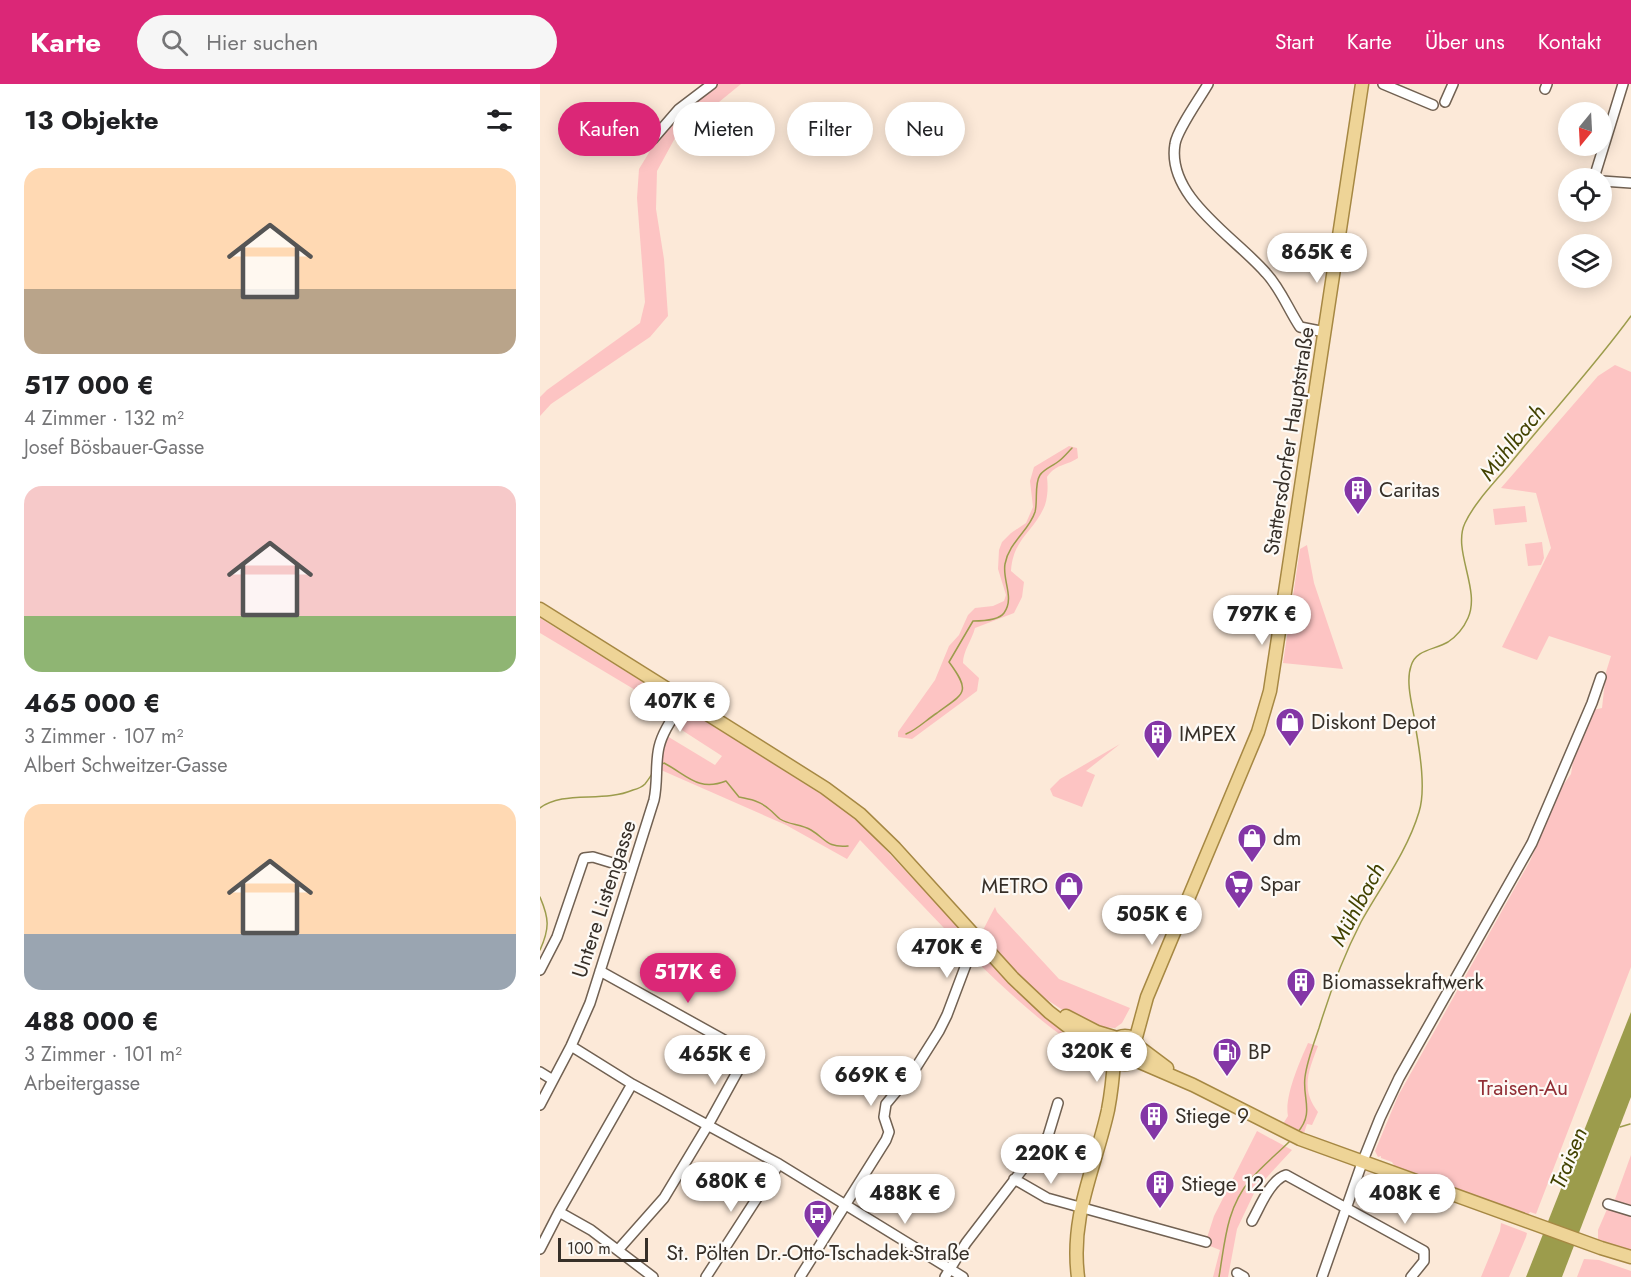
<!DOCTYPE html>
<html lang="de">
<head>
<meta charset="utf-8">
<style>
  body { margin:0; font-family:Jost,sans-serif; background:#f6f6f6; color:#202124; height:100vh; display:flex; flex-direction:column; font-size:22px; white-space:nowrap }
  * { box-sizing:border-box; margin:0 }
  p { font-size:20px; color:#757577 }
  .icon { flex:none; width:33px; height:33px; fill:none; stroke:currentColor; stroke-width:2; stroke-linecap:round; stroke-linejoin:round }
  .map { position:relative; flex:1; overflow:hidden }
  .sheet { display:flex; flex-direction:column; background:#fff; width:540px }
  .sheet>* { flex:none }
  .hud { position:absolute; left:18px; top:18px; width:570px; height:54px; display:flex; gap:12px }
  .needle { width:39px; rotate:198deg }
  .buttons { position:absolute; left:1018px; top:18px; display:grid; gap:12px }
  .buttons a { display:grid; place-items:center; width:54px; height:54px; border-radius:50%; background:#fff; box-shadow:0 3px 15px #0003; font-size:30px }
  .scale { position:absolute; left:18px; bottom:15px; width:90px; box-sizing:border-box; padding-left:6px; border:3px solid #362f28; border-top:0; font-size:16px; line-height:21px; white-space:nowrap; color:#362f28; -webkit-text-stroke:4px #fdfaf6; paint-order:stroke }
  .price { position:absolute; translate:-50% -51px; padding:0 14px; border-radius:21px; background:#fff; color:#222; font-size:20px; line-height:39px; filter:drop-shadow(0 2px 3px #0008) }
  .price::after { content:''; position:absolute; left:50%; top:36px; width:18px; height:14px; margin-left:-9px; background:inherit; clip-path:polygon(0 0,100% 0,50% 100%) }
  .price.on { background:#db2777; color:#fff }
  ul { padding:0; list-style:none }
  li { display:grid; align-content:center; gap:12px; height:318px; padding:0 24px }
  li span { display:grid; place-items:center; height:186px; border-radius:18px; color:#555 }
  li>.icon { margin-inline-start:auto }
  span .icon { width:108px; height:108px; fill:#fffc; stroke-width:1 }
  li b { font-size:26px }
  h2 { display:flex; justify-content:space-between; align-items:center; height:72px; padding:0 24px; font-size:26px }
  .tag { padding:0 21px; border-radius:27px; background:#fff; box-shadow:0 3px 15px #0003; font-size:21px; line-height:54px }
  .tag.on { background:#db2777; color:#fff }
  header { display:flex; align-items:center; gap:36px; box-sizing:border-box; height:84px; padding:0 30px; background:#db2777; color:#fff }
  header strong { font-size:28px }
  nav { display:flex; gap:33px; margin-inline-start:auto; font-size:21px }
  .search { width:420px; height:54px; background:#f6f6f6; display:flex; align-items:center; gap:15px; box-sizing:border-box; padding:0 21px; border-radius:33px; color:#757577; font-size:22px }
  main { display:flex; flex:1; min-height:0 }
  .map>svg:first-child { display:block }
</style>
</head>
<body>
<header>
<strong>Karte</strong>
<div class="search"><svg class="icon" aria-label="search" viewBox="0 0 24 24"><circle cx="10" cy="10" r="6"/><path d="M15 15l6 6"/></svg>Hier suchen</div>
<nav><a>Start</a><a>Karte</a><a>Über uns</a><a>Kontakt</a></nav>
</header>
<main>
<section class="sheet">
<h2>13 Objekte<svg class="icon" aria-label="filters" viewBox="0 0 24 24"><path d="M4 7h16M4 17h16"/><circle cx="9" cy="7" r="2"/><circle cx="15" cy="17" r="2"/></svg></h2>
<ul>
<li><span style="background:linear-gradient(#ffd9b3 65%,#b9a48a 0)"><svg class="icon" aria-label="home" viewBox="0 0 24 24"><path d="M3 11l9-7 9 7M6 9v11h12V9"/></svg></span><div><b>517 000 €</b><p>4 Zimmer · 132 m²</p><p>Josef Bösbauer-Gasse</p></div></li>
<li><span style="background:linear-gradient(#f6c9c9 70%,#8fb573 0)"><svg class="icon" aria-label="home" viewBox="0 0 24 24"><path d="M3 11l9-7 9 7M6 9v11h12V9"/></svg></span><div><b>465 000 €</b><p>3 Zimmer · 107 m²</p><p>Albert Schweitzer-Gasse</p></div></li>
<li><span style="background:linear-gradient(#ffd9b3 70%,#9aa5b1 0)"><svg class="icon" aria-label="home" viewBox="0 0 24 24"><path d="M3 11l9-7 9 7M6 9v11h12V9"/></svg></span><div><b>488 000 €</b><p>3 Zimmer · 101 m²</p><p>Arbeitergasse</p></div></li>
</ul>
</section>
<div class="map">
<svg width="1091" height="1193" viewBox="0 0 1091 1193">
  <rect width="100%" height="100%" fill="#fce9d8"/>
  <path fill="#fdc4c3" d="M173,0H201L135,54L117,87L116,125L124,175L128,232L110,253L11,320L0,332V313L7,306L100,239L105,218L97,114L99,85L116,57L141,28Z
    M1075,281L1091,288V883L996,1130L990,1128L988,1131L855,1083L852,1078L841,1074V1072L838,1073L835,1067L858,1012L990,777L1021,704L1031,690L1033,677L1053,626L1062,624L1066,588L1071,572L1009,552L997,576L962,563L1011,464L996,409L961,404L1058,292Z
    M529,362L537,364L538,374C524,383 517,379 507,393C508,402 508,411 505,421C495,447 473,454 471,487L484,498L482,513L474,529L435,544C432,556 423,567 423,579L439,594L437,607L372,655L358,653V648L395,596L409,562L419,551L428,531L435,524L453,522L464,517L466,511L458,485L459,466L462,458L471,449L486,439L493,423L490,397L494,383Z
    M985,422L987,438L955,441L953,425Z
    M1002,458L1004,474L1001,481L988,482L985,460Z
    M767,461L774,499L803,585L743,579L760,465Z
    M0,534L133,617L134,624L132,628L0,549Z
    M143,626L149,627L295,719L326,745L426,851L429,858L424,865L320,756L307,775L246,741L121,686L122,668L127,652L175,681L182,672L134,641Z
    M580,660L546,687L555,691L542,723L513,712L510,705L520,695Z
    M455,823L457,828L519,895L590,924L582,939L575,944L552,942L530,931L503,913L474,888L442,848Z
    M437,867L526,948L550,963L547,969C502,940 471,911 433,874Z
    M577 966a8 8 0 1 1 16 0a8 8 0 1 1-16 0Z
    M768,959L778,962C769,986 760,1005 778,1028L772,1041L767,1040L764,1049L759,1051L741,1043L748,1032C744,1013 760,977 768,959Z
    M717,1047L752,1066L716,1105L697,1145L688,1193H673L680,1166L665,1160L674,1132Z
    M1091,1071V1123L1074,1118Z
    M1068,1123L1091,1129V1167L1058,1156V1146Z
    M961,1139L987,1149L986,1153L969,1193H941L960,1147Z
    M1044,1175L1059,1176L1091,1187V1193H1037Z"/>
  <path fill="#9c9c4c" d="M1091,928V1013L1022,1193H986Z"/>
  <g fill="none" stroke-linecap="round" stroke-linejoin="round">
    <path stroke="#9c9c4c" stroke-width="1.5" d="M874,632C871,617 866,596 871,582C876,565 895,566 908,558C917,552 924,543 928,534C941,506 912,466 925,439C935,418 954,399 969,381C1009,331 1053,284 1091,232
      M366,650C378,645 386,636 397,629C424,609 432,609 409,578L433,537C442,537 459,536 464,529C475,514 462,496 465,480C469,458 489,447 495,428C498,417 494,400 500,391C504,385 513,382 519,377C524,373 528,368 532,364
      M121,681L124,679C147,691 158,708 186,697L199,713C210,715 220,717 229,725C233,728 236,732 240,735C249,741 261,740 271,746C286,755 287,764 308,762
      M0,724C23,706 63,719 93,706C97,705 102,703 105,700C108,696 111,692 113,688
      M0,813C9,834 10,844 0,866
      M1080,1043L1090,1040
      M757,1049C775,1029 762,1014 765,993C767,977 774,959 779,944C790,908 804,871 821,838C841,802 867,768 879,728C886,706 880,669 876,646
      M679,1193C685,1158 686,1125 710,1096C722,1082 737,1070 750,1057"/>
    <g stroke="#716152" stroke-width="12">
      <path id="minor" d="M668,0C660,14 637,46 635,60C626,113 695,153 726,189C741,205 748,225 760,243L785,248
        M843,0L893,21
        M1005,5L1007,0
        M905,18L913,0
        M113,55L139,25L172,0
        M1054,94L1083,0
        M1062,97L1091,99
        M0,886L17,853L44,774L53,773L92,785
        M60,887L204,967L206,972L168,1041L124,1114L78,1166
        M31,962L92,1000L239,1080L423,1193
        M0,988L13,996
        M0,1021L31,962L50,919L114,716C118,698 115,680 119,663C123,646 135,631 144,616
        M474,1095L507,1114L666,1158
        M1068,1120L1091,1127
        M19,1128L51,1146L113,1193
        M712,1137C720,1123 730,1096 746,1091L884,1167V1177L871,1193
        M0,1165L19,1128L92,1000
        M697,1189L704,1193
        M166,1193L239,1080
        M260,1193L346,1056L349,1048L344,1033L346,1020L375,985L399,947L407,931L436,854
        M405,1193L426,1159L508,1052L518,1019
        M782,1193L822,1079L840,1034L859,994L992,759L1052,619L1061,593"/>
    </g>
    <g stroke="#a68843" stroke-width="15">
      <path id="major" d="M0,525L285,704L320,730L355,764L473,894L509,928L531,945L553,956L571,969
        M526,932L557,948L577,954
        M571 966a14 14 0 1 1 28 0a14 14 0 1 1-28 0Z
        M595,957L607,913L718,648L730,607L822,0
        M599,963L627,984
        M595,976L653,1001L760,1055L1061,1164L1091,1173
        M538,1193C530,1131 555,1085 568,1026C571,1010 573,993 574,976"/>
    </g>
    <use href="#minor" stroke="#fff" stroke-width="9"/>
    <use href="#major" stroke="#eed497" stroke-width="12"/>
  </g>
  <defs>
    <g id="building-pin" transform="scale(1.5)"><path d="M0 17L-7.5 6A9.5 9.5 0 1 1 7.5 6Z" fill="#8436a6" stroke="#fdfaf6"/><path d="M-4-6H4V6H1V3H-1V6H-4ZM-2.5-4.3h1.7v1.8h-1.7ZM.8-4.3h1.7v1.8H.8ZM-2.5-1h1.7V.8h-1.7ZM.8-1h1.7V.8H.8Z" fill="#fff"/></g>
    <g id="shop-pin" transform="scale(1.5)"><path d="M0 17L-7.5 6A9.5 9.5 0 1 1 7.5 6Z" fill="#8436a6" stroke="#fdfaf6"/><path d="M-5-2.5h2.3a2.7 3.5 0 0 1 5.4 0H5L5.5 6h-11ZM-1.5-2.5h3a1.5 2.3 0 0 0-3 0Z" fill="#fff"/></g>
    <g id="supermarket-pin" transform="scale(1.5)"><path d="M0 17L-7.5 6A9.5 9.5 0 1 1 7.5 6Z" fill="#8436a6" stroke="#fdfaf6"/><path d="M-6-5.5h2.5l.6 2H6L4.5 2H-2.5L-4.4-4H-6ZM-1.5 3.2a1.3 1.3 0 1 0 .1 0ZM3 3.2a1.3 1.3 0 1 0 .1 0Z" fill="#fff"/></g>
    <g id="fuel-pin" transform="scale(1.5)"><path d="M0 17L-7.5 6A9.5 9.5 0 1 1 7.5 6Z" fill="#8436a6" stroke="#fdfaf6"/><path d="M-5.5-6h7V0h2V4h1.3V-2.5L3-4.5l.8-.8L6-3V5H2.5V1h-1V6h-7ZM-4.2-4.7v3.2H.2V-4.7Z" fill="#fff"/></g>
    <g id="bus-pin" transform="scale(1.5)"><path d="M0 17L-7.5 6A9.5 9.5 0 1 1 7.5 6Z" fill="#8436a6" stroke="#fdfaf6"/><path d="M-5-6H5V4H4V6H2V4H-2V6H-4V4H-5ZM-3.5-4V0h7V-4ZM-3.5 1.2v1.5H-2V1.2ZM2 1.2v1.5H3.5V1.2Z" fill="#fff"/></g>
  </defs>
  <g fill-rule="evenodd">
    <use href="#building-pin" x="818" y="406"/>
    <use href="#shop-pin" x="750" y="638"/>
    <use href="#building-pin" x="618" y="650"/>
    <use href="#shop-pin" x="712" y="754"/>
    <use href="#supermarket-pin" x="699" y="800"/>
    <use href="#shop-pin" x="529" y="802"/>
    <use href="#building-pin" x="761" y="898"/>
    <use href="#fuel-pin" x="687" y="968"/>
    <use href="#building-pin" x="614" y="1032"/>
    <use href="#building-pin" x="620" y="1100"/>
    <use href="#bus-pin" x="278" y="1130"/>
  </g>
  <g text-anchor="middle" stroke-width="4.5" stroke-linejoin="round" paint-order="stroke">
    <g font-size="21" fill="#362f28" stroke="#fdfaf6">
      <text transform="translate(749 357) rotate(-81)" y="7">Stattersdorfer Hauptstraße</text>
      <text transform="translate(64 815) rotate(-72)" y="7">Untere Listengasse</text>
    </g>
    <g font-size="21" fill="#362f28" stroke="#fdfaf6" text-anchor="start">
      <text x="839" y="413">Caritas</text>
      <text x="771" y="645">Diskont Depot</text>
      <text x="639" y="657">IMPEX</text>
      <text x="733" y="761">dm</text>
      <text x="720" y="807">Spar</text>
      <text x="508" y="809" text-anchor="end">METRO</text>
      <text x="782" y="905">Biomassekraftwerk</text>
      <text x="708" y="975">BP</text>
      <text x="635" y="1039">Stiege 9</text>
      <text x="641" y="1107">Stiege 12</text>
      <text x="278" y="1176" text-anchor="middle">St. Pölten Dr.-Otto-Tschadek-Straße</text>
    </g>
    <g font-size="21" fill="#912e35" stroke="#fdfaf6">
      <text x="983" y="1011">Traisen-Au</text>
    </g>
    <g font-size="22" font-style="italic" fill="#424200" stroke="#fdfaf6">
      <text transform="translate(972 358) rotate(-51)" y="8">Mühlbach</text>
      <text transform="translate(817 820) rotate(-62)" y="8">Mühlbach</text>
      <text transform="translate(1028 1074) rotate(-68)" y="8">Traisen</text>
    </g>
  </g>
</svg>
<div class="buttons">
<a><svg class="needle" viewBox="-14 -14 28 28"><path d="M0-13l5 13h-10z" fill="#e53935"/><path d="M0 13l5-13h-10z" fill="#757577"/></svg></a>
<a><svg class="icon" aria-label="locate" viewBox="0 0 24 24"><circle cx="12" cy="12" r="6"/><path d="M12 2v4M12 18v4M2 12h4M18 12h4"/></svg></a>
<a><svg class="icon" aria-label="layers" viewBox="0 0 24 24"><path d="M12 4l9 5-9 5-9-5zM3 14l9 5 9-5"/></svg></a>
</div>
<div class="scale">100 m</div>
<b class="price" style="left:777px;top:200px">865K €</b>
<b class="price" style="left:722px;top:562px">797K €</b>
<b class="price" style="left:140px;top:649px">407K €</b>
<b class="price" style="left:612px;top:862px">505K €</b>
<b class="price" style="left:407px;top:895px">470K €</b>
<b class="price on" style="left:148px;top:920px">517K €</b>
<b class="price" style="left:557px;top:999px">320K €</b>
<b class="price" style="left:175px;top:1002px">465K €</b>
<b class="price" style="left:331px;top:1023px">669K €</b>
<b class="price" style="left:511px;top:1101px">220K €</b>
<b class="price" style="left:191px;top:1129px">680K €</b>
<b class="price" style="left:365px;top:1141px">488K €</b>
<b class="price" style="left:865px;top:1141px">408K €</b>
<div class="hud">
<a class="tag on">Kaufen</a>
<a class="tag">Mieten</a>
<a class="tag">Filter</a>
<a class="tag">Neu</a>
</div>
</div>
</main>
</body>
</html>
